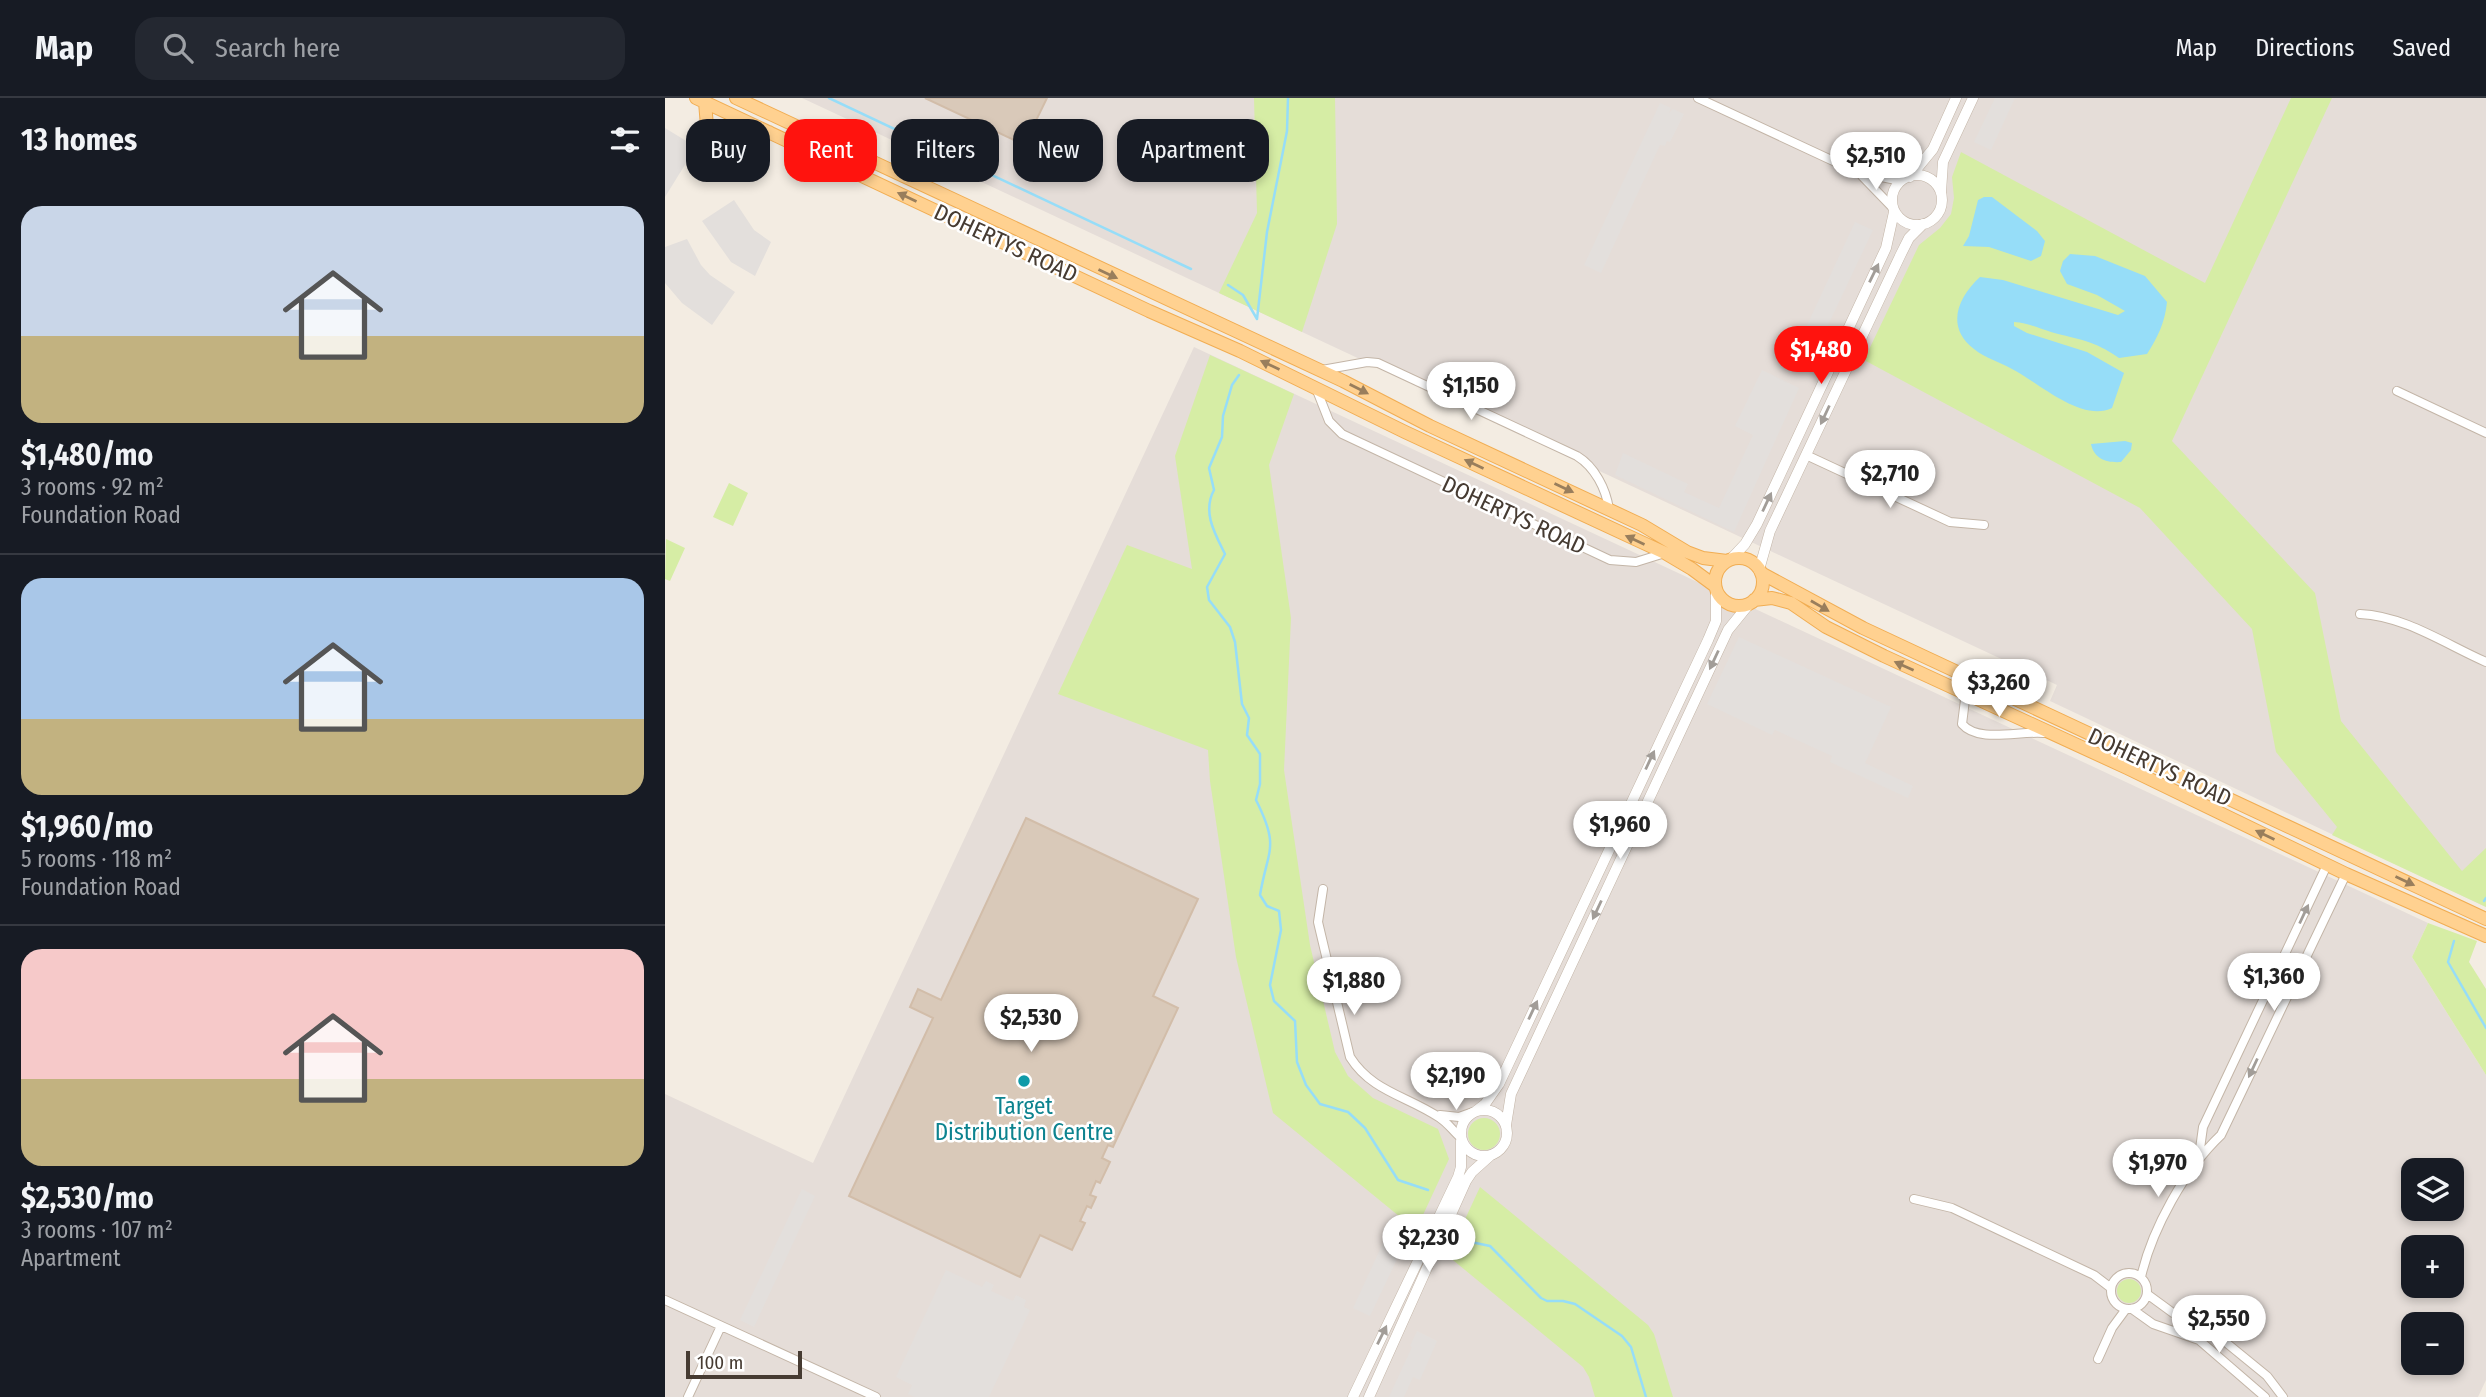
<!DOCTYPE html>
<html lang="en">
<head>
<meta charset="utf-8">
<style>
  body { margin:0; font-family:"Fira Sans Condensed",sans-serif; background:#242831; color:#f1f3f6; height:100vh; display:flex; flex-direction:column; font-size:26px; white-space:nowrap }
  * { box-sizing:border-box; margin:0 }
  p { font-size:23px; color:#9ea1a6 }
  .icon { flex:none; width:38px; height:38px; fill:none; stroke:currentColor; stroke-width:2; stroke-linecap:round; stroke-linejoin:round }
  .map { position:relative; flex:1; overflow:hidden }
  .sheet { display:flex; flex-direction:column; background:#171b24; width:665px }
  .sheet>* { flex:none }
  .top-card { position:absolute; left:21px; top:21px; width:665px; height:63px; display:flex; gap:14px }
  .buttons { position:absolute; left:1736px; top:1060px; display:grid; gap:14px }
  .buttons a { display:grid; place-items:center; width:63px; height:63px; border-radius:14px; background:#171b24; box-shadow:0 4px 10px #0003; font-size:35px }
  .scale { position:absolute; left:21px; bottom:18px; width:116px; box-sizing:border-box; padding-left:7px; border:4px solid #463b32; border-top:0; font-size:19px; line-height:24px; white-space:nowrap; color:#463b32; -webkit-text-stroke:5px #fff; paint-order:stroke }
  .price { position:absolute; translate:-50% -60px; padding:0 16px; border-radius:24px; background:#fff; color:#222; font-size:23px; line-height:46px; filter:drop-shadow(0 2px 4px #0008) }
  .price::after { content:''; position:absolute; left:50%; top:42px; width:21px; height:16px; margin-left:-10px; background:inherit; clip-path:polygon(0 0,100% 0,50% 100%) }
  .price.current { background:#ff130e; color:#fff }
  ul { padding:0; list-style:none }
  li { display:grid; align-content:center; gap:14px; height:371px; padding:0 21px }
  li+li { border-top:2px solid #363941 }
  li span { display:grid; place-items:center; height:217px; border-radius:21px; color:#555 }
  li>.icon { margin-inline-start:auto }
  span .icon { width:126px; height:126px; fill:#fffc; stroke-width:1 }
  li b { font-size:30px }
  h2 { display:flex; justify-content:space-between; align-items:center; height:84px; padding:0 21px; font-size:30px }
  .tag { padding:0 24px; border-radius:21px; background:#171b24; box-shadow:0 4px 10px #0003; font-size:24px; line-height:63px }
  .tag.current { background:#ff130e; color:#fff }
  header { display:flex; align-items:center; gap:42px; box-sizing:border-box; height:98px; padding:0 35px; background:#171b24; border-bottom:2px solid #363941 }
  header strong { font-size:33px }
  nav { display:flex; gap:38px; margin-inline-start:auto; font-size:24px }
  .search { width:490px; height:63px; background:#242831; display:flex; align-items:center; gap:18px; box-sizing:border-box; padding:0 24px; border-radius:21px; color:#9ea1a6; font-size:26px }
  main { display:flex; flex:1; min-height:0 }
  .map>svg:first-child { display:block }
</style>
</head>
<body>
<header>
<strong>Map</strong>
<div class="search"><svg class="icon" aria-label="search" viewBox="0 0 24 24"><circle cx="10" cy="10" r="6"/><path d="M15 15l6 6"/></svg>Search here</div>
<nav><a>Map</a><a>Directions</a><a>Saved</a></nav>
</header>
<main>
<section class="sheet">
<h2>13 homes<svg class="icon" aria-label="filters" viewBox="0 0 24 24"><path d="M4 7h16M4 17h16"/><circle cx="9" cy="7" r="2"/><circle cx="15" cy="17" r="2"/></svg></h2>
<ul>
<li><span style="background:linear-gradient(#c9d6e8 60%,#c2b280 0)"><svg class="icon" aria-label="home" viewBox="0 0 24 24"><path d="M3 11l9-7 9 7M6 9v11h12V9"/></svg></span><div><b>$1,480/mo</b><p>3 rooms · 92 m²</p><p>Foundation Road</p></div></li>
<li><span style="background:linear-gradient(#a9c7e8 65%,#c2b280 0)"><svg class="icon" aria-label="home" viewBox="0 0 24 24"><path d="M3 11l9-7 9 7M6 9v11h12V9"/></svg></span><div><b>$1,960/mo</b><p>5 rooms · 118 m²</p><p>Foundation Road</p></div></li>
<li><span style="background:linear-gradient(#f6c9c9 60%,#c2b280 0)"><svg class="icon" aria-label="home" viewBox="0 0 24 24"><path d="M3 11l9-7 9 7M6 9v11h12V9"/></svg></span><div><b>$2,530/mo</b><p>3 rooms · 107 m²</p><p>Apartment</p></div></li>
</ul>
</section>
<div class="map">
<svg width="1821" height="1299" viewBox="0 0 1821 1299">
  <rect width="100%" height="100%" fill="#f3ece2"/>
  <path fill="#e5ddd8" fill-rule="evenodd" d="M137,0H1821V809L1385,603L1392,587Z
    M529,249L1763,825L1747,859L1821,977V1282L1813,1299H0V996L148,1065ZM1748,1073H1787V1111H1748ZM1748,1150H1787V1188H1748ZM1748,1227H1787V1265H1748Z"/>
  <path fill="#d6eda5" d="M589,0H670L672,126L637,234L554,195L592,115Z
    M1626,0H1667L1507,343L1650,495L1676,623L1797,773L1821,750V809L1667,737L1672,729L1611,654L1587,531L1475,410L1199,262L1254,147L1275,130L1286,116L1289,100L1287,79L1296,54L1540,185Z
    M545,257L629,296L604,367L626,520L619,672L645,847L670,954L683,978L708,1000L773,1031L784,1061L751,1132L608,1015L571,859L545,683L543,652L393,596L462,447L527,471L510,358Z
    M64,385L83,395L68,428L48,419Z
    M1,441L20,450L5,483L0,481Z
    M1763,825L1812,843L1804,864L1821,891V977L1747,859Z
    M803 1036a16 16 0 1 1 32 0a16 16 0 1 1-32 0Z
    M815,1089L983,1227L989,1236L1008,1299H930L924,1279L918,1269L783,1158Z
    M1452 1193a12 12 0 1 1 24 0a12 12 0 1 1-24 0Z"/>
  <path fill="#e3dfdc" d="M1330,0H1350L1326,52L1309,44Z
    M995,5L1006,10L1004,15L1008,11L1019,16L1005,44L1002,43L1000,48L995,47L936,175L919,167Z
    M0,30L31,49L0,99Z
    M69,102L89,132L106,144L90,178L66,164L37,123Z
    M1190,124L1208,132L1148,259L1131,251Z
    M22,141L36,167L45,177L70,194L47,227L17,205L0,185V149Z
    M1097,272L1134,290L1069,434L950,377L958,355L1023,386L1019,394L1054,410L1088,337L1070,328Z
    M1074,539L1226,609L1200,665L1248,688L1243,700L1165,664L1167,658L1110,632L1107,637L1042,606Z
    M137,1091L150,1098L89,1229L75,1222Z
    M724,1132L729,1135L730,1132L743,1138L705,1218L688,1210Z
    M281,1172L317,1189L321,1183L329,1187L326,1193L348,1203L351,1197L361,1202L359,1209L365,1212L324,1299H250L243,1296L247,1287L231,1279Z
    M752,1233L772,1243L755,1282L748,1279L739,1299H724L747,1249L745,1248Z"/>
  <path fill="#96ddf8" d="M1319,99H1327L1372,133L1380,143L1376,158L1366,163L1324,149L1298,148L1304,138L1313,102Z
    M1405,156L1430,158L1480,178L1502,204C1500,224 1493,239 1482,256L1454,260C1428,242 1415,242 1386,234C1373,230 1363,225 1349,224V228L1362,235L1422,254L1459,275L1447,310C1417,325 1374,285 1347,271C1335,264 1320,260 1309,251C1280,229 1293,199 1315,179L1338,182L1453,217L1460,213L1432,197L1402,186L1395,173L1398,163Z
    M1460,343L1467,345L1466,352L1456,364C1442,365 1429,361 1426,346Z"/>
  <g fill="none" stroke-linecap="round" stroke-linejoin="round">
    <path stroke="#96ddf8" stroke-width="2.5" d="M164,0L526,171
      M563,187L578,197L592,221
      M592,221L602,134L622,33L623,0
      M574,277L567,287L558,318L557,339L544,370L549,392C537,414 550,436 560,456L542,489L544,502L565,529L570,544L577,606L584,620L582,637L595,656V686L591,702C615,750 603,750 595,797L602,808L614,813L616,832L605,887L609,903L630,923L632,964L641,987L655,1006L683,1014L700,1030L733,1082L763,1092
      M1819,803L1821,800
      M1789,843L1783,864L1821,930
      M804,1136L806,1144L825,1148L876,1200L882,1203H898L910,1206L957,1238L966,1249L981,1299"/>
  </g>
  <path fill="#d9c9b9" stroke="#d2bda9" stroke-width="2" d="M260,0H382L363,39L351,43Z
    M361,720L533,801L488,898L513,910L448,1049L443,1047L437,1060L445,1064L435,1085L431,1083L425,1097L431,1099L426,1110L422,1108L415,1123L420,1125L407,1152L375,1137L355,1179L184,1098L268,920L245,909L253,891L276,902Z"/>
  <g fill="none" stroke-linecap="round" stroke-linejoin="round">
    <g stroke="#c3b5a7" stroke-width="10">
      <path id="minor" d="M1033,0L1192,74L1236,83
        M1197,78L1227,109
        M657,272L702,264L713,265L912,358C930,369 941,391 944,411
        M651,290L664,323L677,336L945,462L971,464L1000,455
        M1732,293L1821,335
        M1141,357L1285,424L1319,427
        M1695,516C1740,518 1780,546 1821,564
        M1297,595L1300,602L1297,626C1313,645 1353,633 1378,635
        M658,791L653,824L685,959C707,994 743,998 775,1020C783,1025 788,1033 795,1039
        M775,1017L794,1019L808,1014
        M1534,1058L1538,1029L1662,767
        M1249,1101L1287,1110L1429,1177L1446,1190
        M1446 1193a18 18 0 1 1 36 0a18 18 0 1 1-36 0Z
        M1476,1179C1487,1131 1520,1071 1556,1037L1681,776
        M1482,1196L1508,1215L1553,1238L1602,1278L1618,1299
        M0,1202L211,1299
        M1467,1211L1488,1226L1534,1242L1600,1299
        M1433,1261L1447,1230L1461,1211
        M23,1299L56,1228"/>
    </g>
    <g stroke="#c3b5a7" stroke-width="11">
      <path id="tertiary" d="M1227 102a25 25 0 1 1 50 0a25 25 0 1 1-50 0Z
        M1245,79L1268,51L1291,0
        M1276,94L1278,64L1308,0
        M1066,461L1080,446L1092,426L1221,150L1229,114
        M1094,472L1105,433L1235,158L1244,140L1258,126
        M796 1035a23 23 0 1 1 46 0a23 23 0 1 1-46 0Z
        M811,1013L820,1006L834,986L1043,542L1051,523V493
        M841,1027L846,996L1063,532L1085,505
        M688,1299L793,1079L796,1069V1043
        M704,1299L801,1083L807,1074L826,1057"/>
    </g>
    <g stroke="#f1ad52" stroke-width="14">
      <path id="primary" d="M31,0L484,213L575,253L740,334L1000,455L1027,471L1050,488
        M71,0L678,283L765,328L977,427L1022,454L1038,460L1062,463
        M40,4L44,52
        M51,37L104,34
        M1050 484a24 24 0 1 1 48 0a24 24 0 1 1-48 0Z
        M1096,475L1198,530L1821,821
        M1089,502L1107,500L1126,505L1161,529L1219,558L1462,670L1681,776L1821,838"/>
    </g>
    <use href="#minor" stroke="#fff" stroke-width="8"/>
    <use href="#tertiary" stroke="#fff" stroke-width="10"/>
    <use href="#primary" stroke="#ffd190" stroke-width="12"/>
  </g>
  <defs><path id="oneway-solid" d="M-6-.8H1V-3.2L6.5 0L1 3.2V.8H-6Z" transform="scale(1.75)"/></defs>
  <g fill="#997e5c">
    <use href="#oneway-solid" transform="translate(242 99) rotate(-155)"/>
    <use href="#oneway-solid" transform="translate(443 176) rotate(25)"/>
    <use href="#oneway-solid" transform="translate(605 267) rotate(-155)"/>
    <use href="#oneway-solid" transform="translate(694 291) rotate(27)"/>
    <use href="#oneway-solid" transform="translate(809 366) rotate(-155)"/>
    <use href="#oneway-solid" transform="translate(899 390) rotate(25)"/>
    <use href="#oneway-solid" transform="translate(970 442) rotate(-155)"/>
    <use href="#oneway-solid" transform="translate(1155 508) rotate(30)"/>
    <use href="#oneway-solid" transform="translate(1239 568) rotate(-156)"/>
    <use href="#oneway-solid" transform="translate(1600 737) rotate(-154)"/>
    <use href="#oneway-solid" transform="translate(1740 783) rotate(25)"/>
  </g>
  <g fill="#a29d98">
    <use href="#oneway-solid" transform="translate(1209 175) rotate(-64)"/>
    <use href="#oneway-solid" transform="translate(1160 317) rotate(115)"/>
    <use href="#oneway-solid" transform="translate(1102 404) rotate(-65)"/>
    <use href="#oneway-solid" transform="translate(1049 562) rotate(115)"/>
    <use href="#oneway-solid" transform="translate(985 662) rotate(-65)"/>
    <use href="#oneway-solid" transform="translate(932 812) rotate(115)"/>
    <use href="#oneway-solid" transform="translate(1639 816) rotate(-65)"/>
    <use href="#oneway-solid" transform="translate(868 912) rotate(-65)"/>
    <use href="#oneway-solid" transform="translate(1588 970) rotate(115)"/>
    <use href="#oneway-solid" transform="translate(717 1237) rotate(-64)"/>
  </g>
  <circle fill="#0f9aa8" stroke="#fff" stroke-width="2.5" cx="359" cy="983" r="7"/>
  <g text-anchor="middle" stroke-width="5" stroke-linejoin="round" paint-order="stroke">
    <g font-size="23" fill="#463b32" stroke="#fff">
      <text transform="translate(341 145) rotate(25)" y="8">DOHERTYS ROAD</text>
      <text transform="translate(849 417) rotate(25)" y="8">DOHERTYS ROAD</text>
      <text transform="translate(1495 669) rotate(25)" y="8">DOHERTYS ROAD</text>
    </g>
    <g font-size="23" fill="#0d838f" stroke="#fff">
      <text x="359" y="1016">Target<tspan x="359" dy="26">Distribution Centre</tspan></text>
    </g>
  </g>
</svg>
<div class="buttons">
<a><svg class="icon" aria-label="layers" viewBox="0 0 24 24"><path d="M12 4l9 5-9 5-9-5zM3 14l9 5 9-5"/></svg></a>
<a>+</a>
<a>−</a>
</div>
<div class="scale">100 m</div>
<b class="price" style="left:1211px;top:94px">$2,510</b>
<b class="price current" style="left:1156px;top:288px">$1,480</b>
<b class="price" style="left:806px;top:324px">$1,150</b>
<b class="price" style="left:1225px;top:412px">$2,710</b>
<b class="price" style="left:1334px;top:621px">$3,260</b>
<b class="price" style="left:955px;top:763px">$1,960</b>
<b class="price" style="left:1609px;top:915px">$1,360</b>
<b class="price" style="left:689px;top:919px">$1,880</b>
<b class="price" style="left:366px;top:956px">$2,530</b>
<b class="price" style="left:791px;top:1014px">$2,190</b>
<b class="price" style="left:1493px;top:1101px">$1,970</b>
<b class="price" style="left:764px;top:1176px">$2,230</b>
<b class="price" style="left:1554px;top:1257px">$2,550</b>
<div class="top-card">
<a class="tag">Buy</a>
<a class="tag current">Rent</a>
<a class="tag">Filters</a>
<a class="tag">New</a>
<a class="tag">Apartment</a>
</div>
</div>
</main>
</body>
</html>
